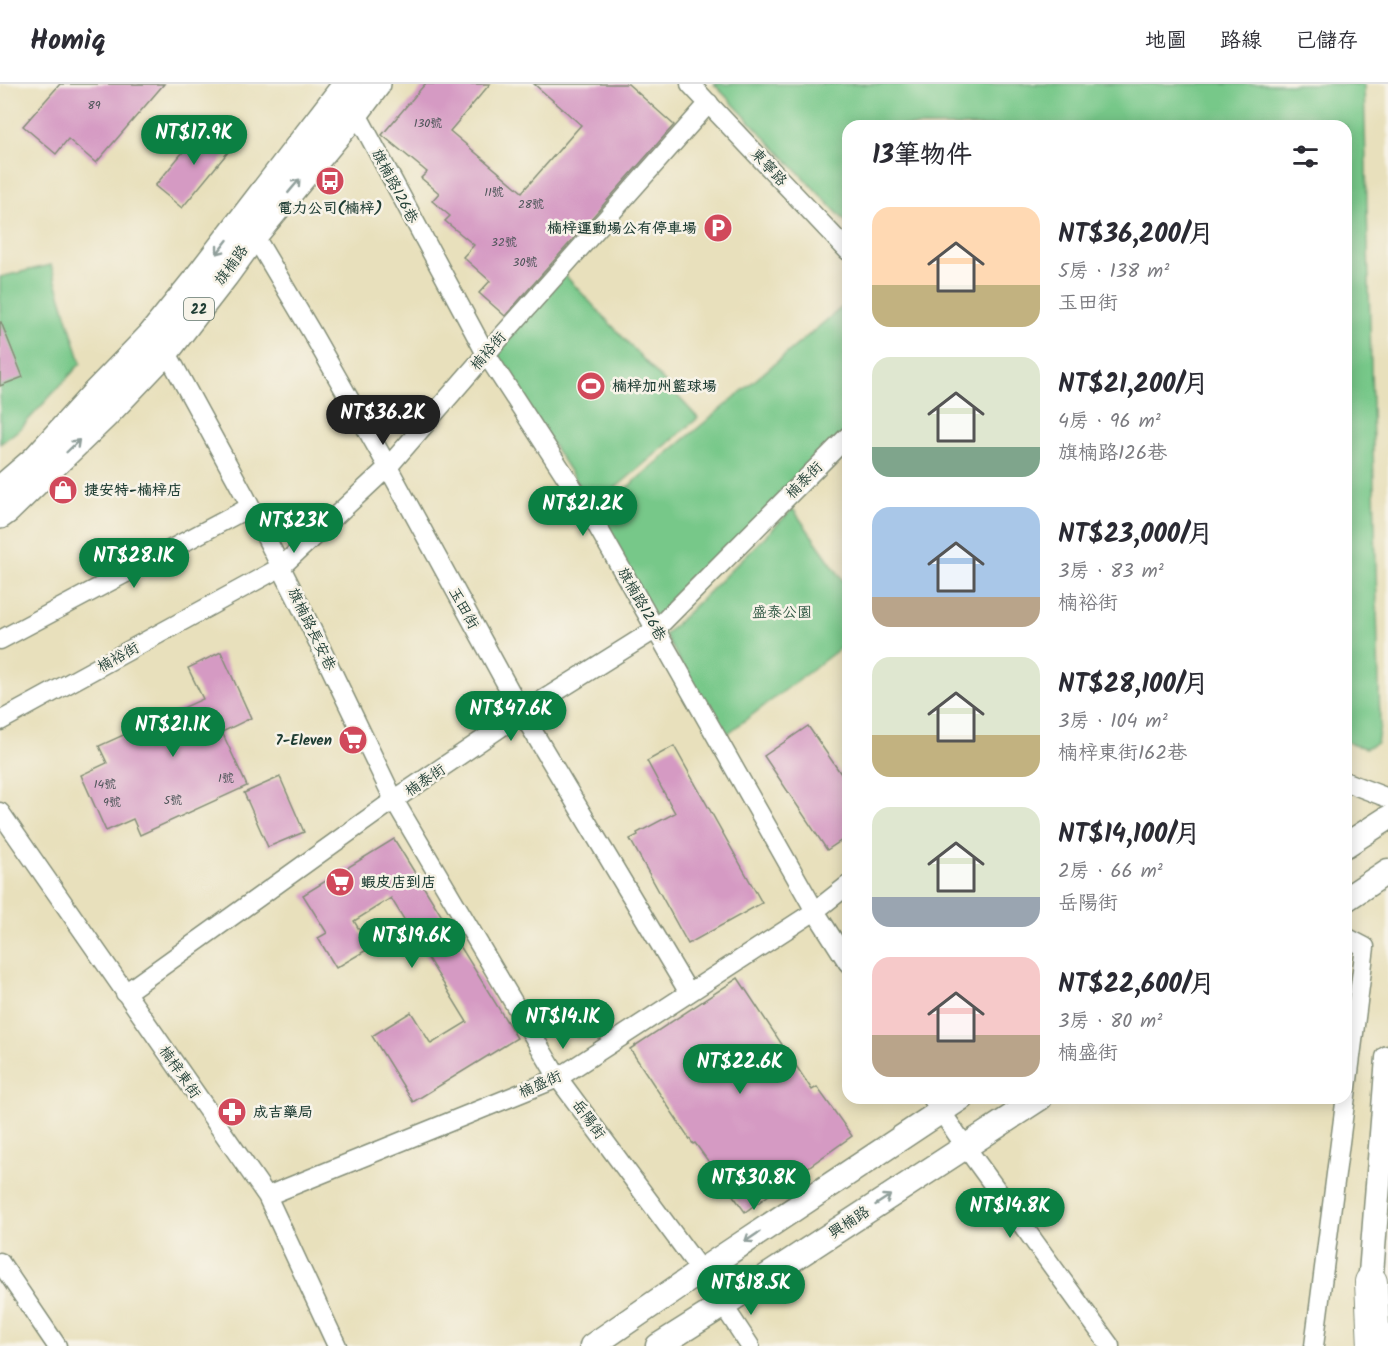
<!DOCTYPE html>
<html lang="zh-TW">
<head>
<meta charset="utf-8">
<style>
  body { margin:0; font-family:Kalam,"LXGW WenKai TC",sans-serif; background:#f2f2f3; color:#2b2b33; height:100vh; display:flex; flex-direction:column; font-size:22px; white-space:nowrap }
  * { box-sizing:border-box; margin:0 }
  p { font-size:20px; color:#7c7c81 }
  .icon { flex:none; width:33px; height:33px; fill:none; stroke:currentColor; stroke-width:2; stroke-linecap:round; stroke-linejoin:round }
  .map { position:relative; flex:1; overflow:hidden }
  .sheet { position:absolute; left:842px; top:36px; width:510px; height:984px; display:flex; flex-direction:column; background:#fff; border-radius:18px; box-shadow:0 3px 15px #0003 }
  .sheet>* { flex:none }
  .price { position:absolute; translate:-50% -51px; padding:0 14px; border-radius:21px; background:#0b8043; color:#fff; font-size:20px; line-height:39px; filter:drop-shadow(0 2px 3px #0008) }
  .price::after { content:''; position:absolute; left:50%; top:36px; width:18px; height:14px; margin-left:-9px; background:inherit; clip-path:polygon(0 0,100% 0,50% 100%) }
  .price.on { background:#222; color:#fff }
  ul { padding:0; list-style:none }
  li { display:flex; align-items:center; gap:18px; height:150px; padding:0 30px }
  li span { display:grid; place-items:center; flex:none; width:168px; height:120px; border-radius:18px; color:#555 }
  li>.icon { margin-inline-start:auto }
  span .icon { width:72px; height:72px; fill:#fffc; stroke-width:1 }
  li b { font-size:26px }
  h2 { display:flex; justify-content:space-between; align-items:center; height:72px; padding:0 30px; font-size:26px }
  header { display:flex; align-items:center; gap:36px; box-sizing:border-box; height:84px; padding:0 30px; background:#fff; border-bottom:2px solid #e1e1e2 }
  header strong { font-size:28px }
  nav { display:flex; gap:33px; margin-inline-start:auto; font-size:21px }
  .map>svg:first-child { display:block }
</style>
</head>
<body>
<header>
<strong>Homiq</strong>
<nav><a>地圖</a><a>路線</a><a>已儲存</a></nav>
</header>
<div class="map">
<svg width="1388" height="1262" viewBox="0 0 1388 1262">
  <rect width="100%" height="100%" fill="#f7f3e8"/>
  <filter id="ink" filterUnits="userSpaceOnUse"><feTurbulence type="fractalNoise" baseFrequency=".0167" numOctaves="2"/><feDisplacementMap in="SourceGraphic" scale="12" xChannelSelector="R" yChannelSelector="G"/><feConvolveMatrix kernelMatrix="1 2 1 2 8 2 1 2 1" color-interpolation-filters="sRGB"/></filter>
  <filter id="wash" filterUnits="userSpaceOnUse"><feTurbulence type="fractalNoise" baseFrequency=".008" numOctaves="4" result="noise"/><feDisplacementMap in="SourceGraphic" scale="24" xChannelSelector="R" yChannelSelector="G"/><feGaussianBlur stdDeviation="1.35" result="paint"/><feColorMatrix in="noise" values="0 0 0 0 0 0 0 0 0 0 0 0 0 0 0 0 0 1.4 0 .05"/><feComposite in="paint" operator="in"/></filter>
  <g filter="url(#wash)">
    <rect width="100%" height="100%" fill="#e8e0bc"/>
    <path fill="#77c889" stroke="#4b825e" stroke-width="1.5" d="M714,0H1364L1380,642L1377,659L1366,664L1353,661L1346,657V42H848L847,139Z
      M51,181L81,279L21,344L0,360V193Z
      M563,189L698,334L593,423L494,270Z
      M847,219V348L656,545L592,433Z
      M793,425L847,502V559L723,653L665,551Z"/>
    <g id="blocks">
      <path fill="#d59ac3" d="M60,0H164L96,79L68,55L56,70L23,42Z
        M425,0H490L450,47L522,108L581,41L534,0H628L674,41L505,232L479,209L490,197L463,173L474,161L445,137L450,132L432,117L439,109L421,94L427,88L382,51Z
        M206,40L233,62L182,124L155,102Z
        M0,238H1L23,293L0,302Z
        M221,568L251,634L222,648L247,702L140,751L133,735L106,747L81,691L107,679L99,662L203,615L188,584Z
        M808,642L848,700V752L827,766L764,672Z
        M674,662L762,819L688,860L630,755L638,751L637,749L675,729L647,677Z
        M280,693L304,748L268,763L244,709Z
        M394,755L517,954L413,1018L372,952L411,928L431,960L467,938L391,814L354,837L370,864L336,884L318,854L327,849L303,811Z
        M738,894L812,1006L817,1003L852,1052L745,1128L695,1059L693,1060L630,965Z"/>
    </g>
  </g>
  <g filter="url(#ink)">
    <use href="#blocks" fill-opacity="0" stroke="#848e78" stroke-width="1.5"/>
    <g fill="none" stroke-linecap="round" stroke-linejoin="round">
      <g stroke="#848e78" stroke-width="21">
        <path id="street" d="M690,0L848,167
          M349,21L356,28L486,270L592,433L815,827L848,879
          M247,145L254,151L312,249L388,383L522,629L689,909
          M159,260L166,267L245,412L303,527L394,716L558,994L701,1187L750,1262
          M0,556L250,423
          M0,637L281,483L388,383L486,270L709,19
          M1346,698L1388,714
          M0,728L267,1112L337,1262
          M125,909L394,716L522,629L656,545L848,352
          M932,1014L965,1062L1110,1262
          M267,1112L558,994L815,827L848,801
          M0,1178L57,1262
          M1314,1262L1365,863L1346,853"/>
      </g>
      <g stroke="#848e78" stroke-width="27">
        <path id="secondary" d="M1346,761L1388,734
          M1346,815L1388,787
          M1369,1215L1388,974
          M592,1262L701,1187L961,1014
          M658,1262L723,1221L1040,1014"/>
      </g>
      <g stroke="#848e78" stroke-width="30">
        <path id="primary" d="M0,406L35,376L94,311L151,252L197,195L347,0
          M0,431L7,426L106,330L166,267L225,191L254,151L356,28L377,0"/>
      </g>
      <g stroke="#848e78" stroke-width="34">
        <path id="highway" d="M1371,1198L1374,1262"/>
      </g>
      <use href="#street" stroke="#fff" stroke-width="18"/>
      <use href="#secondary" stroke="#fff" stroke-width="24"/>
      <use href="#primary" stroke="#fff" stroke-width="27"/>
      <use href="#highway" stroke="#fff" stroke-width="32"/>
    </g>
    <defs><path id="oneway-shaft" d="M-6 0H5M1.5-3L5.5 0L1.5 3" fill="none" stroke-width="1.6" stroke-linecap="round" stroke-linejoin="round" transform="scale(1.5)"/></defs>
    <g stroke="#8f9e9a">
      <use href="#oneway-shaft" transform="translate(294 102) rotate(-50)"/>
      <use href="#oneway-shaft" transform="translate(222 163) rotate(128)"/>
      <use href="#oneway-shaft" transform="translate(73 362) rotate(-44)"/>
      <use href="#oneway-shaft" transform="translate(883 1116) rotate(-33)"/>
      <use href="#oneway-shaft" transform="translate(752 1153) rotate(146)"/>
    </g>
  </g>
  <defs>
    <g id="bus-disc" transform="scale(1.5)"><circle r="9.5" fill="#d1495b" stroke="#f7f3e8"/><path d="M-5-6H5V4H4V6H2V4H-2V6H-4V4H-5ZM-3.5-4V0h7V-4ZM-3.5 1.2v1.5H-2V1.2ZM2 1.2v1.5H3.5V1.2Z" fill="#fff"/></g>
    <g id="parking-disc" transform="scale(1.5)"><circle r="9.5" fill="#d1495b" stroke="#f7f3e8"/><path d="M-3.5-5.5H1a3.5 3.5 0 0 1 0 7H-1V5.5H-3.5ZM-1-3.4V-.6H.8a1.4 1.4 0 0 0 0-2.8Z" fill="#fff"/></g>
    <g id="stadium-disc" transform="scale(1.5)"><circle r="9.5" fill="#d1495b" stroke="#f7f3e8"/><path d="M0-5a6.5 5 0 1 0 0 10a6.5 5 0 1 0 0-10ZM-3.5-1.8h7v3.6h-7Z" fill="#fff"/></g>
    <g id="shop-disc" transform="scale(1.5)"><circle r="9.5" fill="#d1495b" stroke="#f7f3e8"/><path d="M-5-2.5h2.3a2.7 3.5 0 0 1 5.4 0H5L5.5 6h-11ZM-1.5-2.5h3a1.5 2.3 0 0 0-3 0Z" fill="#fff"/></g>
    <g id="supermarket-disc" transform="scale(1.5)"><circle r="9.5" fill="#d1495b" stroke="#f7f3e8"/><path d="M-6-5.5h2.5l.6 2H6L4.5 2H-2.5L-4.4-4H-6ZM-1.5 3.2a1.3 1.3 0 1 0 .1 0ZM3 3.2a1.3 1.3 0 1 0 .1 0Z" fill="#fff"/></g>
    <g id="pharmacy-disc" transform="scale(1.5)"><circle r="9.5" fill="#d1495b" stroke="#f7f3e8"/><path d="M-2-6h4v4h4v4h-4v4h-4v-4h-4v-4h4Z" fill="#fff"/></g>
  </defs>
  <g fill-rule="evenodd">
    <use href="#bus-disc" x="330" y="97"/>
    <use href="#parking-disc" x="718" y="144"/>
    <use href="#stadium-disc" x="591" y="302"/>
    <use href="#shop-disc" x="63" y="406"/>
    <use href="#supermarket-disc" x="353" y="656"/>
    <use href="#supermarket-disc" x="340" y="798"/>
    <use href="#pharmacy-disc" x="232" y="1028"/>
  </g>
  <g text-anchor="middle" stroke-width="5" stroke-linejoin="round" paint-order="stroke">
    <g font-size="12" fill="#4c5458">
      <text x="94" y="25">89</text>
      <text x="428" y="43">130號</text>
      <text x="494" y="112">11號</text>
      <text x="531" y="124">28號</text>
      <text x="504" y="162">32號</text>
      <text x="525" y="182">30號</text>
      <text x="226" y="698">1號</text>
      <text x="105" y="704">14號</text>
      <text x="173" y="720">5號</text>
      <text x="112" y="722">9號</text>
    </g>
    <rect fill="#f7f3e8" stroke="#60746a" stroke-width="1.5" x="184" y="214" width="30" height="22" rx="4.5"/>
    <g font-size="14" font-weight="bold" fill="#1f3d34">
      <text x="199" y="230">22</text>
    </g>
    <g font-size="15" fill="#1f3d34" stroke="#f7f3e8">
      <text transform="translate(769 83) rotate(47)" y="5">東寧路</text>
      <text transform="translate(395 102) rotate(62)" y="5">旗楠路126巷</text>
      <text transform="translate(231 181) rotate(-54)" y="5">旗楠路</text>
      <text transform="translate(488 267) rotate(-49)" y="5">楠裕街</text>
      <text transform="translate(804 396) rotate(-45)" y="5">楠泰街</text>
      <text transform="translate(642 520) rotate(60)" y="5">旗楠路126巷</text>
      <text transform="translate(464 524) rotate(61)" y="5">玉田街</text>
      <text transform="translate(312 545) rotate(64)" y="5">旗楠路長安巷</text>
      <text transform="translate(118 573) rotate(-29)" y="5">楠裕街</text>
      <text transform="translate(425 696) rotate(-34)" y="5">楠泰街</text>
      <text transform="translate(180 988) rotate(55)" y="5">楠梓東街</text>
      <text transform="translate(540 1000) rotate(-24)" y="5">楠盛街</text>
      <text transform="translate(589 1035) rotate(54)" y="5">岳陽街</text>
      <text transform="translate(849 1138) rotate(-33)" y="5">興楠路</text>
    </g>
    <g font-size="15" font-weight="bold" fill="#1f3d34" stroke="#f7f3e8" text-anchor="start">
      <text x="330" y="129" text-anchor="middle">電力公司(楠梓)</text>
      <text x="697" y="149" text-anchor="end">楠梓運動場公有停車場</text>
      <text x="612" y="307">楠梓加州籃球場</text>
      <text x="84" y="411">捷安特-楠梓店</text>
      <text x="332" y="661" text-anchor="end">7-Eleven</text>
      <text x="361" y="803">蝦皮店到店</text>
      <text x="253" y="1033">成吉藥局</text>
    </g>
    <g font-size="15" fill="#315945" stroke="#f7f3e8">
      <text x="782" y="533">盛泰公園</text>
    </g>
  </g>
</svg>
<b class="price" style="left:194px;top:82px">NT$17.9K</b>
<b class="price on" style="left:383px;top:362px">NT$36.2K</b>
<b class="price" style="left:583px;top:453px">NT$21.2K</b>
<b class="price" style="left:294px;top:470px">NT$23K</b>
<b class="price" style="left:134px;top:505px">NT$28.1K</b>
<b class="price" style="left:511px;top:658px">NT$47.6K</b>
<b class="price" style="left:173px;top:674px">NT$21.1K</b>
<b class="price" style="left:412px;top:885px">NT$19.6K</b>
<b class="price" style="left:563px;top:966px">NT$14.1K</b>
<b class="price" style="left:740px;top:1011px">NT$22.6K</b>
<b class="price" style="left:754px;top:1127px">NT$30.8K</b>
<b class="price" style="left:1010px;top:1155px">NT$14.8K</b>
<b class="price" style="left:751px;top:1232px">NT$18.5K</b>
<section class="sheet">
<h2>13筆物件<svg class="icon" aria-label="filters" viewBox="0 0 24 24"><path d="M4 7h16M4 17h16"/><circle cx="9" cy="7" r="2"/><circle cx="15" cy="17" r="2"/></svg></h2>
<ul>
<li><span style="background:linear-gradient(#ffd9b3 65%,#c2b280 0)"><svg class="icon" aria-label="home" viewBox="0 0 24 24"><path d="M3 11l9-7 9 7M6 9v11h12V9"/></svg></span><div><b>NT$36,200/月</b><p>5房 · 138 m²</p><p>玉田街</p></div></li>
<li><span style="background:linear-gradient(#dfe7d0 75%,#7fa58c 0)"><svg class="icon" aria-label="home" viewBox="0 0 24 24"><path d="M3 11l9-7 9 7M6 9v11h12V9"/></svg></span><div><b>NT$21,200/月</b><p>4房 · 96 m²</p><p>旗楠路126巷</p></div></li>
<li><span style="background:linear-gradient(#a9c7e8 75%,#b9a48a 0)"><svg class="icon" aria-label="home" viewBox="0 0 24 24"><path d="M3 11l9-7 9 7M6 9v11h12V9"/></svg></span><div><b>NT$23,000/月</b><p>3房 · 83 m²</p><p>楠裕街</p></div></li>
<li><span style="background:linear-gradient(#dfe7d0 65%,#c2b280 0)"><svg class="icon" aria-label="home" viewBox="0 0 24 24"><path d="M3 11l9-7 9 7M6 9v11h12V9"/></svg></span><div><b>NT$28,100/月</b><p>3房 · 104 m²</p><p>楠梓東街162巷</p></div></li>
<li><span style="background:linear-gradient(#dfe7d0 75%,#9aa5b1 0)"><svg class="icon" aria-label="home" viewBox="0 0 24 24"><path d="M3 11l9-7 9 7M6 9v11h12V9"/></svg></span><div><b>NT$14,100/月</b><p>2房 · 66 m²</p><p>岳陽街</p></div></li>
<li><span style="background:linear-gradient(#f6c9c9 65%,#b9a48a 0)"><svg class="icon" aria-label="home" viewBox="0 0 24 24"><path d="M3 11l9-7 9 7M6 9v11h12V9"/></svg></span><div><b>NT$22,600/月</b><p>3房 · 80 m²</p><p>楠盛街</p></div></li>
</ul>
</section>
</div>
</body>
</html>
